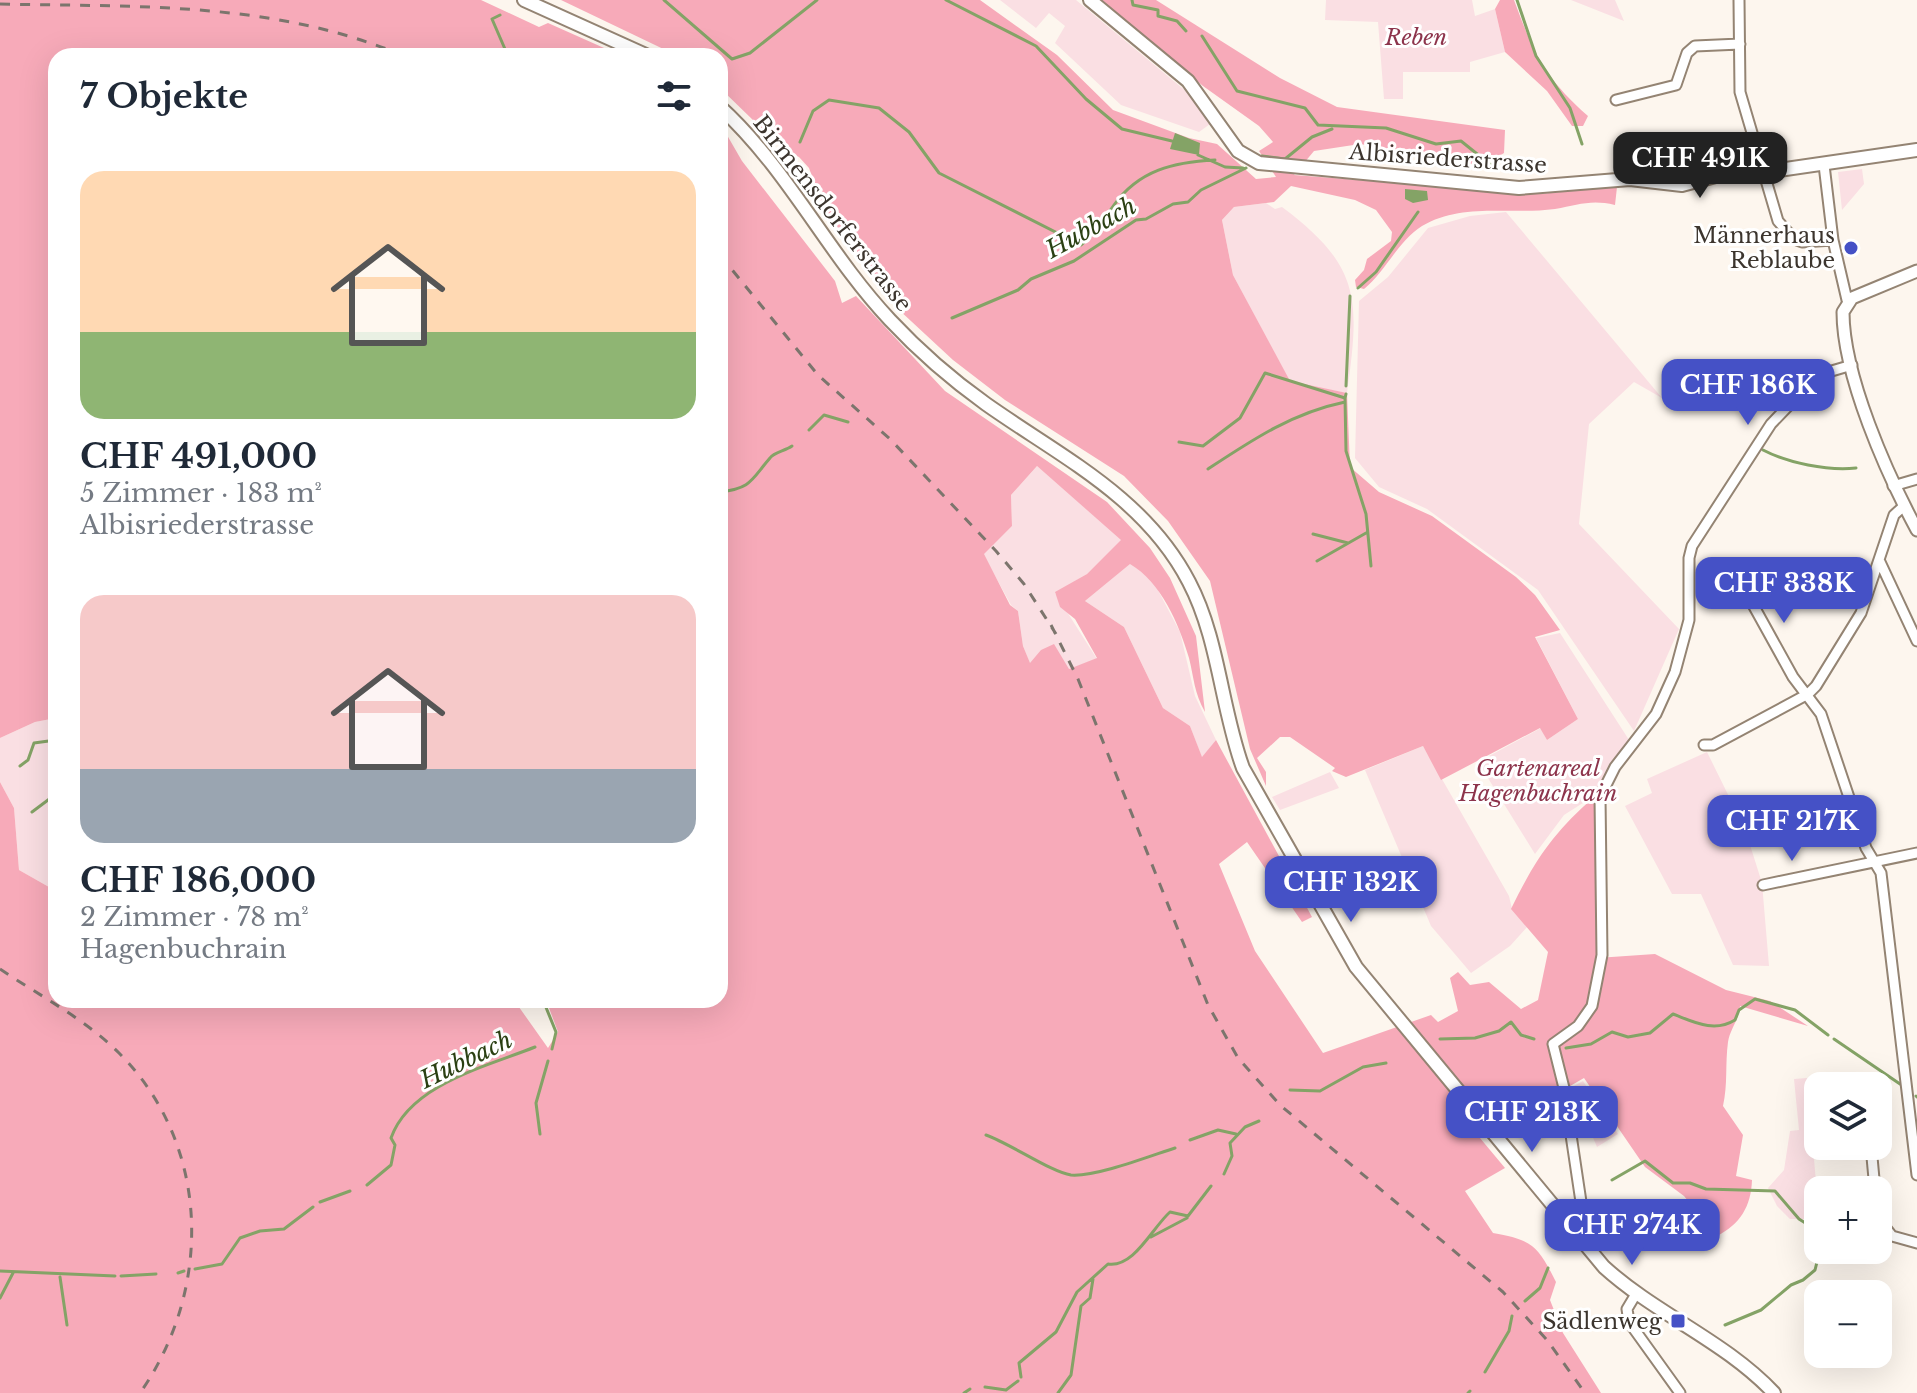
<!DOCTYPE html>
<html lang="de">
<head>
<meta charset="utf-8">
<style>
  body { margin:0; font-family:"Libre Baskerville",serif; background:#f2f2f3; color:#1f2937; height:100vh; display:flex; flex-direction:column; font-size:30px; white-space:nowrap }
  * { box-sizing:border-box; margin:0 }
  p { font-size:26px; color:#747a83 }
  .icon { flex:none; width:44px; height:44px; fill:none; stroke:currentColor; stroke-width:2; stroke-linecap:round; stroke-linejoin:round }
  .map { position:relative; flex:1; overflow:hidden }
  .sheet { position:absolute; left:48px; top:48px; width:680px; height:960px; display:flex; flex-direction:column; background:#fff; border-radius:24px; box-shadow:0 8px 32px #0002 }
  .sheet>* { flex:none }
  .tools { position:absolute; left:1804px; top:1072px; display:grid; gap:16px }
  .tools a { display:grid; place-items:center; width:88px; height:88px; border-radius:16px; background:#fff; box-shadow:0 8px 32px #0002; font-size:40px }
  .price { position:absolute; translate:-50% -68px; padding:0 18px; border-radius:16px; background:#4551c6; color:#fff; font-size:26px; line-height:52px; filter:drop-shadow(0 2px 4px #0008) }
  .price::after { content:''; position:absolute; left:50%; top:48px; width:24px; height:18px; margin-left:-12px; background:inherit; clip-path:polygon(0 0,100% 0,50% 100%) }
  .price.current { background:#222; color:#fff }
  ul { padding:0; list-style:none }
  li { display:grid; align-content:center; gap:16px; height:424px; padding:0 32px }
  li span { display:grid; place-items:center; height:248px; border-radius:24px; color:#555 }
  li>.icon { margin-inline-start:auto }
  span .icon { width:144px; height:144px; fill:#fffc; stroke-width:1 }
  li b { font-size:34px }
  h2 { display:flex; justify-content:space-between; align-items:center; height:96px; padding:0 32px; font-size:34px }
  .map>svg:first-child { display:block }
</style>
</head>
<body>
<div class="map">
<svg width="1917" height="1393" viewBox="0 0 1917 1393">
  <rect width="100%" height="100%" fill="#fdf6ee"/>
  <path fill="#fadfe3" d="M1000,0H1076L1187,92L1201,106L1210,124L1199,132L1121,105L1055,43L1065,26L1049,13L1036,28Z
    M1326,0H1472L1475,16L1495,9L1505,52L1470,62V72H1403V99H1384L1378,22L1325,20Z
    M1571,0H1615L1624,21Z
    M1862,169L1864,184L1842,210L1838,172Z
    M1266,203L1275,209L1282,207C1361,266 1360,299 1347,393L1290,382L1233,275L1222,220L1234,207Z
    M1506,212L1662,398L1634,382L1589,424L1579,524L1679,629L1634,731L1538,590L1427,509L1379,487L1355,458L1359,301L1388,277L1428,228L1470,216Z
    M1037,466L1122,540L1087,574L1055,593L1097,659L1069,669L1030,664L1023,646L1018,611L1011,605L983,554L1012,526L1011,495Z
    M1131,563L1150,575L1180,632L1195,696L1216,740L1202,758L1190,726L1163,708L1124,627L1085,601Z
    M1560,633L1631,743L1597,794L1564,815L1535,854L1478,762L1541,728L1547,740L1578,719L1536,638Z
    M56,718V891L19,870L14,808L0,782V738L35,722Z
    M1423,746L1509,896L1512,909L1528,926L1510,946L1471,973L1431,926L1365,770Z
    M1707,752L1745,829L1762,883L1769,966L1733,965L1701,894H1672L1625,806L1652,793L1647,779Z
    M1330,772L1339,788L1280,810L1272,797Z
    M1807,1078L1816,1182L1809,1219H1790L1777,1206L1768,1188L1784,1170L1790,1131L1799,1130L1794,1079Z
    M1583,1081L1618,1134L1597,1147L1588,1126L1577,1131L1568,1089Z"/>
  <path fill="#f7aab9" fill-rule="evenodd" d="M0,0H481L539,27L548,23L622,56H56V718L35,722L0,738Z
    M561,0H980L1057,55L1113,110L1189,138L1217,144L1256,179L1276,177L1259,151L1273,142L1259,126L1203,86L1102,0H1156L1280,78L1337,107L1505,130L1504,153L1483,166L1360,144L1314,151L1294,175L1538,194L1617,187L1615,205C1591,199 1578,205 1555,209C1511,215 1462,202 1422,226C1398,241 1386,271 1364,289L1356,287L1355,280L1364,270L1367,259L1391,241L1392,232L1376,210L1355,200L1291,186L1274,202L1234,207L1222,220L1233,275L1290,381L1347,393L1350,467L1379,492L1432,516L1516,577L1535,595L1560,630L1535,637L1578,719L1547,740L1540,728L1441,780L1423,746L1346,777L1332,771L1335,768L1290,737H1280L1257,758L1266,772V786L1250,749L1210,581L1168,521L1124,476L1005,400L953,360L898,309L839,231L821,201L809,168L799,157L785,151L720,88V56H678Z
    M1500,0H1514C1534,54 1544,77 1588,116L1583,126H1572L1547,91L1505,52L1495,9Z
    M720,123L742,161L835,281L842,303L856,296L945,391L1107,502L1150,548L1170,578L1196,636L1205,712C1194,693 1194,678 1189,658C1179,624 1161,582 1130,564L1085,601L1124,627L1163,708L1190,726L1202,757L1216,740L1312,917L1302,922L1247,842L1219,864L1255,951L1323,1053L1431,1015L1438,1022L1458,1011L1450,978L1458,972L1470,985L1489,982L1521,1009L1538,1000L1548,952L1511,909C1535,860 1553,833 1594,797L1599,866L1597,958L1655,954L1726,990L1770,1001L1808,1026L1740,1006C1739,1020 1730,1029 1728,1042C1725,1064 1728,1084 1723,1106L1743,1135L1736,1176L1752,1180C1751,1207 1740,1224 1717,1236L1684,1196L1645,1167L1584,1078L1480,1138L1505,1168L1465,1191L1493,1233C1533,1240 1538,1246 1556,1282L1550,1300L1563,1333L1601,1393H0V782L14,808L19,870L56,891V1000H238L249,1003L258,1000H514L548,1048L558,1032L546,1000H720ZM1037,466L1121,540L1087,574L1055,592L1060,607L1075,619L1097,658L1069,669L1054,644L1041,650L1030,663L1023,646L1018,611L1010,605L984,554L1012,526L1011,495Z"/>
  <path fill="#84a366" d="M1175,133L1200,143L1199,155L1170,149Z
    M1405,189L1427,191L1428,200L1413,203L1405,199Z"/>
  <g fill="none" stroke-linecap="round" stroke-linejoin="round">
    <path stroke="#84a366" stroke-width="3" d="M664,0L732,59L750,53L817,0
      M946,0L1036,46L1086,99L1122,129L1172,141
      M1132,0L1133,5L1158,10V16L1177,21L1186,31
      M1517,0L1536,56L1570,108L1582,144
      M500,15L492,19L508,56
      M1202,36L1237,91L1305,108L1318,125L1386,128L1436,144L1461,141L1497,170
      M800,142L813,111L829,100L879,108L909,132L939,173L1081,245C1095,234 1104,219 1114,205C1139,170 1174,162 1215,160
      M1198,155L1225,167L1243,168
      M1262,156L1285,159L1312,137L1332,129
      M1358,288L1376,272L1418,212
      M952,318L1018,290L1031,279L1074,261L1136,220L1146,219L1173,204L1188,202L1201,190L1246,168
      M1346,386L1350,296
      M1345,398L1346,451L1366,514L1371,566
      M809,430L824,415L848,422
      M1179,442L1203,446L1240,418L1265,373L1345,398L1346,394
      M1763,450C1788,463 1827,471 1856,468
      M1208,469C1252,440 1292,413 1345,402
      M720,492C752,488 751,480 770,458C774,452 785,451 792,446
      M1313,534L1348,543
      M1317,561L1366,533
      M20,766L28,760L34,743L56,740
      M32,812L56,794
      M543,1000L556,1032L552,1049
      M1440,1039L1475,1038L1499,1031L1511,1022L1521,1035L1534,1039
      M1834,1039L1900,1084
      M1566,1048L1591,1044L1612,1032L1628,1037L1650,1033L1673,1014C1694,1022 1714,1033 1735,1020L1739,1010L1755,999L1795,1010L1828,1035
      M1290,1090L1320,1091L1363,1067L1386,1063
      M1916,1096L1917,1097
      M540,1134L536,1103L548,1061
      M986,1135C1011,1144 1051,1172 1071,1175C1096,1177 1150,1156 1175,1148
      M1190,1140L1218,1130L1236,1134
      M1224,1174L1232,1156L1230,1143L1245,1127L1259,1121
      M1612,1180L1645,1161L1673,1183H1690L1706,1189L1775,1191L1799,1219L1818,1231
      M367,1185L391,1165L395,1145L391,1138C410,1084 488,1066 535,1047
      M320,1202L350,1191
      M1818,1235V1245
      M1151,1237L1187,1218
      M195,1269L222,1264L240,1238L260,1231L284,1229L313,1207
      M0,1271L115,1276
      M178,1273L184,1271
      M121,1276L156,1274
      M60,1277L67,1325
      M0,1298L13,1273
      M1525,1301L1540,1288L1548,1268
      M1725,1325L1761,1310L1791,1285L1803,1280L1815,1270L1820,1250
      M1485,1372L1509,1331L1512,1316
      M1021,1377L1019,1363L1056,1332L1077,1292L1108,1264C1134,1268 1152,1228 1170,1212L1188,1216L1211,1186
      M985,1387L1006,1390L1018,1381
      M964,1393L970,1389
      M1058,1393L1071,1375L1081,1306L1090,1298L1093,1279
      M1468,1393L1470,1391"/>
    <g stroke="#948473" stroke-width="13">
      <path id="minor" d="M1739,0L1740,92L1778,221L1794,239L1802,242L1833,240
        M1616,100L1676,85L1687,53L1695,46L1740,44
        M1824,165L1833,240L1847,300
        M1893,486L1917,479
        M1880,562L1917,641
        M1736,574L1793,677L1821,714L1866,848L1881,873L1917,1175
        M1704,745H1713L1808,694L1816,686L1861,613L1894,515L1904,506
        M1763,885L1917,853
        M1865,1086V1085
        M1871,1146L1875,1190
        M1878,1218L1892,1236L1917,1243
        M1576,1236L1584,1222L1564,1088L1553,1044L1578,1026L1592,1006L1602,955L1600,797L1615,767L1656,714L1675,672L1689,620V558L1692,546L1771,424L1818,375L1852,365
        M1636,1294L1627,1309L1629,1322L1680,1393"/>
    </g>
    <g stroke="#948473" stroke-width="15">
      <path id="tertiary" d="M1917,271L1852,298L1843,312C1843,376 1887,474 1917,530"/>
    </g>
    <g stroke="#948473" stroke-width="16">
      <path id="secondary" d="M524,0L648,56
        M1090,0L1188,81L1238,151L1259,163L1519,188L1630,179L1682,185L1723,174L1765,172L1917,150
        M720,107C788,169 827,253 890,320C919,351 951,379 986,404C1061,457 1145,497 1189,582C1219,639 1221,708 1243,768L1356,967L1604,1267C1657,1315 1725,1341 1774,1393"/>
    </g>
    <use href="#minor" stroke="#fff" stroke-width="9"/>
    <use href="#tertiary" stroke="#fff" stroke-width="11"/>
    <use href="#secondary" stroke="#fff" stroke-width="12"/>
    <path stroke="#7c756d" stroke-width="3" stroke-dasharray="10 10" stroke-linecap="butt" d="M0,4C138,7 274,1 404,56
      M720,255L818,375L890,439L996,551L1024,584L1056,634
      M1051,625L1078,679L1208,1005L1238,1058L1280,1105L1503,1292L1547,1340L1585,1393
      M0,969C40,996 85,1019 119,1053C211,1145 213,1289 140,1393"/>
  </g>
  <g fill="#4551c6" stroke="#fff" stroke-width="3">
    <circle cx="1851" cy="248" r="8"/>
    <rect x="1670" y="1313" width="16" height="16" rx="4"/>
  </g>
  <g text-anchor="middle" stroke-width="6" stroke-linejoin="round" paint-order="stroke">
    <g font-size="22" font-style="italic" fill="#8d344c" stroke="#fff">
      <text x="1416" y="45">Reben</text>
      <text x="1538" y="776">Gartenareal<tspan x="1538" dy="25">Hagenbuchrain</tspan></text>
    </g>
    <g font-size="22" fill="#3c352e" stroke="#fff">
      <text transform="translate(1448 158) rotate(4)" y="8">Albisriederstrasse</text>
      <text transform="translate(833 213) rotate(52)" y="8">Birmensdorferstrasse</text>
    </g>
    <g font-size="22" fill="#3c352e" stroke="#fff" text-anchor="end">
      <text x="1835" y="243">Männerhaus<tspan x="1835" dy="25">Reblaube</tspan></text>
      <text x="1662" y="1329">Sädlenweg</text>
    </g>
    <g font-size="24" font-style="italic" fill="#2b4013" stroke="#fff">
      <text transform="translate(1091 228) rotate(-29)" y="8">Hubbach</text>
      <text transform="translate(466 1060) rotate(-26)" y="8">Hubbach</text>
    </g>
  </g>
</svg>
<div class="tools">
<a><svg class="icon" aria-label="layers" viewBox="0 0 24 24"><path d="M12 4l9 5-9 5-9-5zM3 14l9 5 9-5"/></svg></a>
<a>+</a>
<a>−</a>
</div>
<b class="price current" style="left:1700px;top:200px">CHF 491K</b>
<b class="price" style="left:1748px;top:427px">CHF 186K</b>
<b class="price" style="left:1784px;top:625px">CHF 338K</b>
<b class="price" style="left:1792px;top:863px">CHF 217K</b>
<b class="price" style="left:1351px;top:924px">CHF 132K</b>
<b class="price" style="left:1532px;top:1154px">CHF 213K</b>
<b class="price" style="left:1632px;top:1267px">CHF 274K</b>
<section class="sheet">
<h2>7 Objekte<svg class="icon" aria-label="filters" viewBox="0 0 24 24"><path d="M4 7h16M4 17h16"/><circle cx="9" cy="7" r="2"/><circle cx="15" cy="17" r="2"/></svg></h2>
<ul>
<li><span style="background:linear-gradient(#ffd9b3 65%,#8fb573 0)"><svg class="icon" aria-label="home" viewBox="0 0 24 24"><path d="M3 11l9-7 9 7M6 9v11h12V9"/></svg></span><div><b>CHF 491,000</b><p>5 Zimmer · 183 m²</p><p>Albisriederstrasse</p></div></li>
<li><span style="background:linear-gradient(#f6c9c9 70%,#9aa5b1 0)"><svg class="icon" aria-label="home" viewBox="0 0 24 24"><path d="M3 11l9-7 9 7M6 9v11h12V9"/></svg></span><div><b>CHF 186,000</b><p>2 Zimmer · 78 m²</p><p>Hagenbuchrain</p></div></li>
</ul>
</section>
</div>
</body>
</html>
